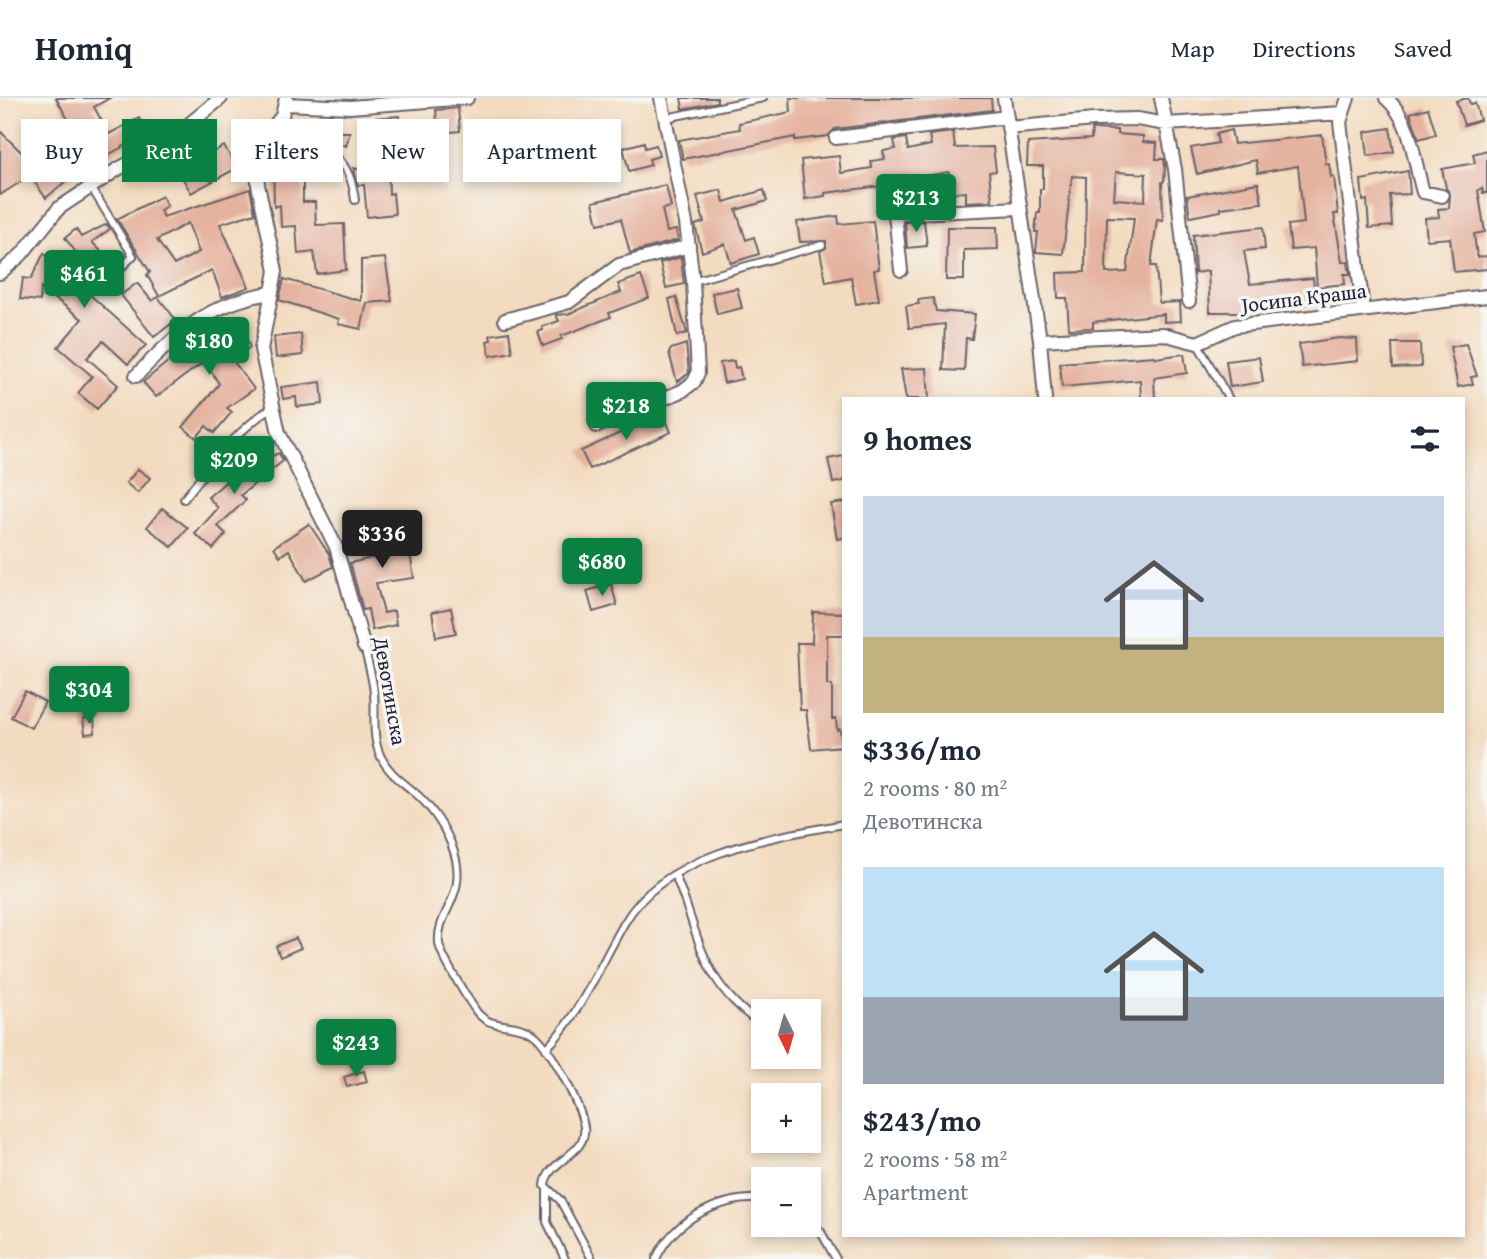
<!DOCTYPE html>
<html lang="en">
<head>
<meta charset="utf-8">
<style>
  body { margin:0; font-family:"Gentium Book Plus",serif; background:#f6f6f7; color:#1f2937; height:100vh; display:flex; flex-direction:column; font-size:26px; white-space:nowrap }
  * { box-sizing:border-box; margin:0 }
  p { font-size:23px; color:#747a83 }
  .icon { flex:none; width:38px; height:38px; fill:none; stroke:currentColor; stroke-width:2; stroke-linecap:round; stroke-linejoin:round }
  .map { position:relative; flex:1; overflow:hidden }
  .sheet { position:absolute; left:842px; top:299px; width:623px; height:840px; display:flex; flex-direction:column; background:#fff; border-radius:0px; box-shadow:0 4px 10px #0003 }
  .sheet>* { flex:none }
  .guide { position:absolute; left:21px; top:21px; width:665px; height:63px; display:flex; gap:14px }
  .needle { width:46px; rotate:175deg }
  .tools { position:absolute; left:751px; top:901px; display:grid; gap:14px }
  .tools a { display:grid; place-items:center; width:70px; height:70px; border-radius:0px; background:#fff; box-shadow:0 4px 10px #0003; font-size:35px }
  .price { position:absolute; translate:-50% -60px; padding:0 16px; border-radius:7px; background:#0b8043; color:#fff; font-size:23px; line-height:46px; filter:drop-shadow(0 2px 4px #0008) }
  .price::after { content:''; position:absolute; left:50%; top:42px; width:21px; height:16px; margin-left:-10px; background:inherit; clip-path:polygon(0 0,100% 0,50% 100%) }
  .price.selected { background:#222; color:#fff }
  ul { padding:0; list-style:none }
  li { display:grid; align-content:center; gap:14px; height:371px; padding:0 21px }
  li span { display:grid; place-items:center; height:217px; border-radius:0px; color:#555 }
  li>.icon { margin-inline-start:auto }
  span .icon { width:126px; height:126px; fill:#fffc; stroke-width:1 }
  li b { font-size:30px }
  h2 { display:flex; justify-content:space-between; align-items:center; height:84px; padding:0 21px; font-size:30px }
  .pill { padding:0 24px; border-radius:0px; background:#fff; box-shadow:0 4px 10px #0003; font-size:24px; line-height:63px }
  .pill.selected { background:#0b8043; color:#fff }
  header { display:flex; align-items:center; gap:42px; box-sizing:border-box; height:98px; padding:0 35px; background:#fff; border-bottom:2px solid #e0e1e3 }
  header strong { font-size:33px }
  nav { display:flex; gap:38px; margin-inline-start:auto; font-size:24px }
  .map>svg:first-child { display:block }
</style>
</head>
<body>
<header>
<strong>Homiq</strong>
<nav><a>Map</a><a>Directions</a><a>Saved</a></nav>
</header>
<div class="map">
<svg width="1487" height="1161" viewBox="0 0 1487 1161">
  <rect width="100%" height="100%" fill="#f6f6f2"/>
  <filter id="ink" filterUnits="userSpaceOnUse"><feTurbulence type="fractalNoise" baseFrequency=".0143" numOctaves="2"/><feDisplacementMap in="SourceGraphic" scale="14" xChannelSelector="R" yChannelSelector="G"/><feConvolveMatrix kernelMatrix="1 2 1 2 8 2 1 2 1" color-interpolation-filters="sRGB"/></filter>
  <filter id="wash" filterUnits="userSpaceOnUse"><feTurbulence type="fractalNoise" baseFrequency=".00686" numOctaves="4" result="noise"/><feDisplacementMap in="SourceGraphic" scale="28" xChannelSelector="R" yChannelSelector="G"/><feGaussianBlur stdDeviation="1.57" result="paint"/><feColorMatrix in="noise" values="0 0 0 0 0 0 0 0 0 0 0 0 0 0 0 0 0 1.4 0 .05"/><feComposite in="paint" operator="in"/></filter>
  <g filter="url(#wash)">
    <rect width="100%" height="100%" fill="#f3dbbf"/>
    <g id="blocks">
      <path fill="#e5b29f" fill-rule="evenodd" d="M56,0H110L94,9L109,36L139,20L150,39L128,50L126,47L74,76L46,100L30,78L0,97V33L23,56L70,25Z
        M681,0H717V4L683,11Z
        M790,0H991L992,12L835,31L828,38L795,42V39L683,61L679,42L740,31L739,25L791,14Z
        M1468,0L1470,6L1475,5L1480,22L1464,27L1456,3Z
        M458,10L460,33L438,35L436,12Z
        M1428,10L1436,36L1419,41L1410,15Z
        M399,18L401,34L375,33L374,20Z
        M1390,30L1394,54L1368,58L1365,34Z
        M1092,31L1117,32V36L1143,38V44L1157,45L1156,61H1164L1165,68L1164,83L1162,84L1163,122L1157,121L1151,168H1156L1159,205L1180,204L1181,223L1164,224V216L1093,224V230L1069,231L1067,200H1058L1057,175L1085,174L1086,79L1072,78L1063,156L1036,154L1038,134H1035L1037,115H1040V91H1043V68H1027L1028,45L1091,41ZM1116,74L1146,76L1145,103L1114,101ZM1107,119L1134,120L1127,174L1106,175Z
        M1231,32L1234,46L1322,37L1326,66H1329L1331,79H1334L1338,116H1334L1342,164H1348L1350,176H1344L1345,186L1317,189L1314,150L1291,152L1288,127L1304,125L1298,68L1258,75L1256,62L1197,76L1191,50L1218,45L1216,36Z
        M312,34H350L346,48Z
        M953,34L955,50L993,49L996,73L989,74L992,103L966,104V94L950,95L949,74L913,80L927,106L893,108L889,87L825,95V98L805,101L801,62L839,58L841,75L872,70L871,63L885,61L883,53L896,51L894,42L906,40L908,52L931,47L929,37Z
        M644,44L645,50L656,47L659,58L649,61L651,67L629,73L623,50Z
        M224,48L237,70L191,95L182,79L208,64L205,59Z
        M291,52L334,65L339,71L336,81L312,74L310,78L303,76V104H315L316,127L344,126L346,172L317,176L314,154L298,156L296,128L281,129L280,107L274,109L273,58L288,63Z
        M1487,52V95H1483L1482,90L1478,92L1485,134L1474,136L1477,159L1487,158V171L1454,174L1450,140L1427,142L1425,120L1439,119L1438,111L1449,110L1450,96L1446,90L1442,71L1475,65L1473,56Z
        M376,64H388L389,96L393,95L395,116L367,119L364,87H358L354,70L372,76Z
        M1408,73L1410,96L1390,97L1392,128L1369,130L1367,102L1363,103L1361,82Z
        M1258,85L1262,105L1221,110V113L1190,119L1187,98Z
        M666,87L671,109L662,111L667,134L676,132L678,142L630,155L621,121L598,126L593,104Z
        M250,91L255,115L220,126L249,189L222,199L212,172L159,198L147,177L150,174L117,121L162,98L167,108L160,112L163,119ZM188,125L199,154L174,167L157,142Z
        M721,92L724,104L764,92L767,103L736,112L746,142L754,139L759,156L731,165L725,146L702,154L695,127L704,124L697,98Z
        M838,118L839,126L873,123L879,171L874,172L879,202L856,206L851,179L826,184L820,153L826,150V143L800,144L797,124Z
        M924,123L927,148L907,150L905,124Z
        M107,126L110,131L92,144L115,168L88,195L146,247L128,266L103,243L87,260L118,287L97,311L78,295L92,278L58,249L82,221L41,190L40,203L20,201L23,180L31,181L44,155L50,161L53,154L88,170L65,140L76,131L81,139Z
        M947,129H997L998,151L964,152V182H946Z
        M1263,129L1265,151L1244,153L1250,186L1313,180L1316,205L1254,214H1210L1208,173L1195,175L1193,137Z
        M681,159L684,186L666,190L660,165Z
        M385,160L392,203L367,205L361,231L338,226L339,221L279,202L284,181L361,203V162Z
        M641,178L649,200L609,215L611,219L561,238L562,241L543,248L538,234L543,232L542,229L559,223L556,217L568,216L621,194L618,186Z
        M137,185L152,203L158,199L176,222L154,239L121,197Z
        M737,190L742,210L717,216L712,195Z
        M676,199L687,235L677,238L669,201Z
        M933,200L936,213L975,216L972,241L966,240L964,273L943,272L945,226L909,230L906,208L919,206L918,202Z
        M242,227L250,250L229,257L254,291L227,310L232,314L214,335L206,328L196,340L183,329L219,286L205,263L156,299L143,284L170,262L204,240Z
        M509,234L512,254L490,258L487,243L491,242L490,237Z
        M301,236L303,257L276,260L274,239Z
        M1339,240L1357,241L1358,263L1302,269L1299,246Z
        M1392,245H1420L1421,269L1393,270Z
        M686,246L689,275L677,284L669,255L671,251Z
        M1466,246L1477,278L1471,279L1473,286L1458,289L1450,249Z
        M1184,256L1187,275L1154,280L1155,301H1141L1140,282L1062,289L1060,265L1155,258L1156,260Z
        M1259,259L1263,284L1230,289L1226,263Z
        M734,263L735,270L739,269L742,281L724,285L720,265Z
        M927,270L929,301H906L901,271Z
        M321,284L323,306L297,309L296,299L283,301L281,289Z
        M659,317L663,324L666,322L671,334L590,371L581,353Z
        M279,355L283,363L241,397L246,402L218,428L226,436L213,451L195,436L218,410L208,399L256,358L260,363Z
        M844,358V383L833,385L828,361Z
        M138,371L150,380L138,395L126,385Z
        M844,404V440L837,441L831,406Z
        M162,410L188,430L172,449L147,429Z
        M376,415H392V428H402V456L410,455L414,480L376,485L384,515L394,513L396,527L372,532L368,511L363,512L350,465L376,459Z
        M309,426L329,456L333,469L306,483L289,452L280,458L274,449Z
        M611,486L617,507L593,514L587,493Z
        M451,510L456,535L436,539L432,514Z
        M813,514L844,515V537H827V587H832V621H836L837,632L840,631L842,648L811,651L806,612H800L797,545H812Z
        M25,593L45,604L31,630L11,619Z
        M94,620L95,635L85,636L83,621Z
        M296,840L301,850L280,859L276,848Z
        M364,973L367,984L347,989L344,979Z"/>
    </g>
  </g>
  <g filter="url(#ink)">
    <use href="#blocks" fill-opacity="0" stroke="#6b6369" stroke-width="2"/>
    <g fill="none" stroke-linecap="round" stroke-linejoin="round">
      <g stroke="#6b6369" stroke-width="10">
        <path id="service" d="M666,20L763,0
          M277,25C316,49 349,48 355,102
          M91,89L133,158L103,188
          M693,183L822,147
          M1197,245L1229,301
          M184,401C213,365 233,336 272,309
          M364,549C368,565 373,580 374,596C376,617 371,639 381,659C388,674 400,682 413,693C431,708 447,731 454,754C468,799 436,814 439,845C440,857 466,898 474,910C488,933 510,923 530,934C548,943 581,1008 584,1029C588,1057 546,1062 545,1088L560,1102L592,1161
          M675,777C702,842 699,883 763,928
          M546,951C581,915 600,867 625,824C665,755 772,739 844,726
          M547,1093V1124L565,1161
          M808,1120L821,1134L836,1161
          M656,1161C674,1121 721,1098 763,1101"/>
      </g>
      <g stroke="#6b6369" stroke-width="16">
        <path id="minor" d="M286,0L282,18L264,41L257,58L258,87L276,173L261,251L279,335L336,449L364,549
          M1004,0L1040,242L1163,236L1197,245L1235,228L1487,198
          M1161,0L1175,71L1189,203
          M1348,0L1340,24L1363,211
          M1386,0C1413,24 1413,61 1423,94L1442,98
          M286,6L350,9L467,0
          M1008,30L1094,22L1137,21L1166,26L1343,15
          M836,40L1007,19
          M901,172L895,116L1019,110
          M0,175L21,157L59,110L118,71L165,46L221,0
          M505,222L569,204L619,167L689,148
          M1040,242L1045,301
          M136,278C177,235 210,204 271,195
          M597,328L682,293L694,284L698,275L693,183L686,125L661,0"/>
      </g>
      <use href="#service" stroke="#fff" stroke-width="6"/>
      <use href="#minor" stroke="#fff" stroke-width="12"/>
    </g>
  </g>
  <g text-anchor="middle" stroke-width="7" stroke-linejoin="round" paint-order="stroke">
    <g font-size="21" fill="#22223b" stroke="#f6f6f2">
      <text transform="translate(1304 200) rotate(-7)" y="7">Јосипа Краша</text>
      <text transform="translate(390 593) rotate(80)" y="7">Девотинска</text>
    </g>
  </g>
</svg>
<div class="tools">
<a><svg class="needle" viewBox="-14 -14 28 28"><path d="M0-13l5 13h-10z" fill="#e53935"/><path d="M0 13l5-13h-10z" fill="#747a83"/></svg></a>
<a>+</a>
<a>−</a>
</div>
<b class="price" style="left:916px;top:136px">$213</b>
<b class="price" style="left:84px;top:212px">$461</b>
<b class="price" style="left:209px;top:279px">$180</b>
<b class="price" style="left:626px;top:344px">$218</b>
<b class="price" style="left:234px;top:398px">$209</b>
<b class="price selected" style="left:382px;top:472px">$336</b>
<b class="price" style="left:602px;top:500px">$680</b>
<b class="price" style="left:89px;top:628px">$304</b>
<b class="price" style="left:356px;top:981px">$243</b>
<div class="guide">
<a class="pill">Buy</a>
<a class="pill selected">Rent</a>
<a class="pill">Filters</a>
<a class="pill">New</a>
<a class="pill">Apartment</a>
</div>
<section class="sheet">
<h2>9 homes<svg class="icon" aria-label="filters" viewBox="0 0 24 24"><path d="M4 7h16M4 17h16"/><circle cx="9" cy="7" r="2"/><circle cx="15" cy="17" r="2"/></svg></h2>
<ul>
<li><span style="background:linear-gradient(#c9d6e8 65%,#c2b280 0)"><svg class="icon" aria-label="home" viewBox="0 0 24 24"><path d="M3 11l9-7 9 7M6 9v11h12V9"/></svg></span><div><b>$336/mo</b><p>2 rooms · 80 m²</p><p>Девотинска</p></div></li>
<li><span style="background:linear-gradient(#bfe0f5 60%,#9aa5b1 0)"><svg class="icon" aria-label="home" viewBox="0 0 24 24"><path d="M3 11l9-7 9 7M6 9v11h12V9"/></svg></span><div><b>$243/mo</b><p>2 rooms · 58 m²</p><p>Apartment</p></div></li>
</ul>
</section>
</div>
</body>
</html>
